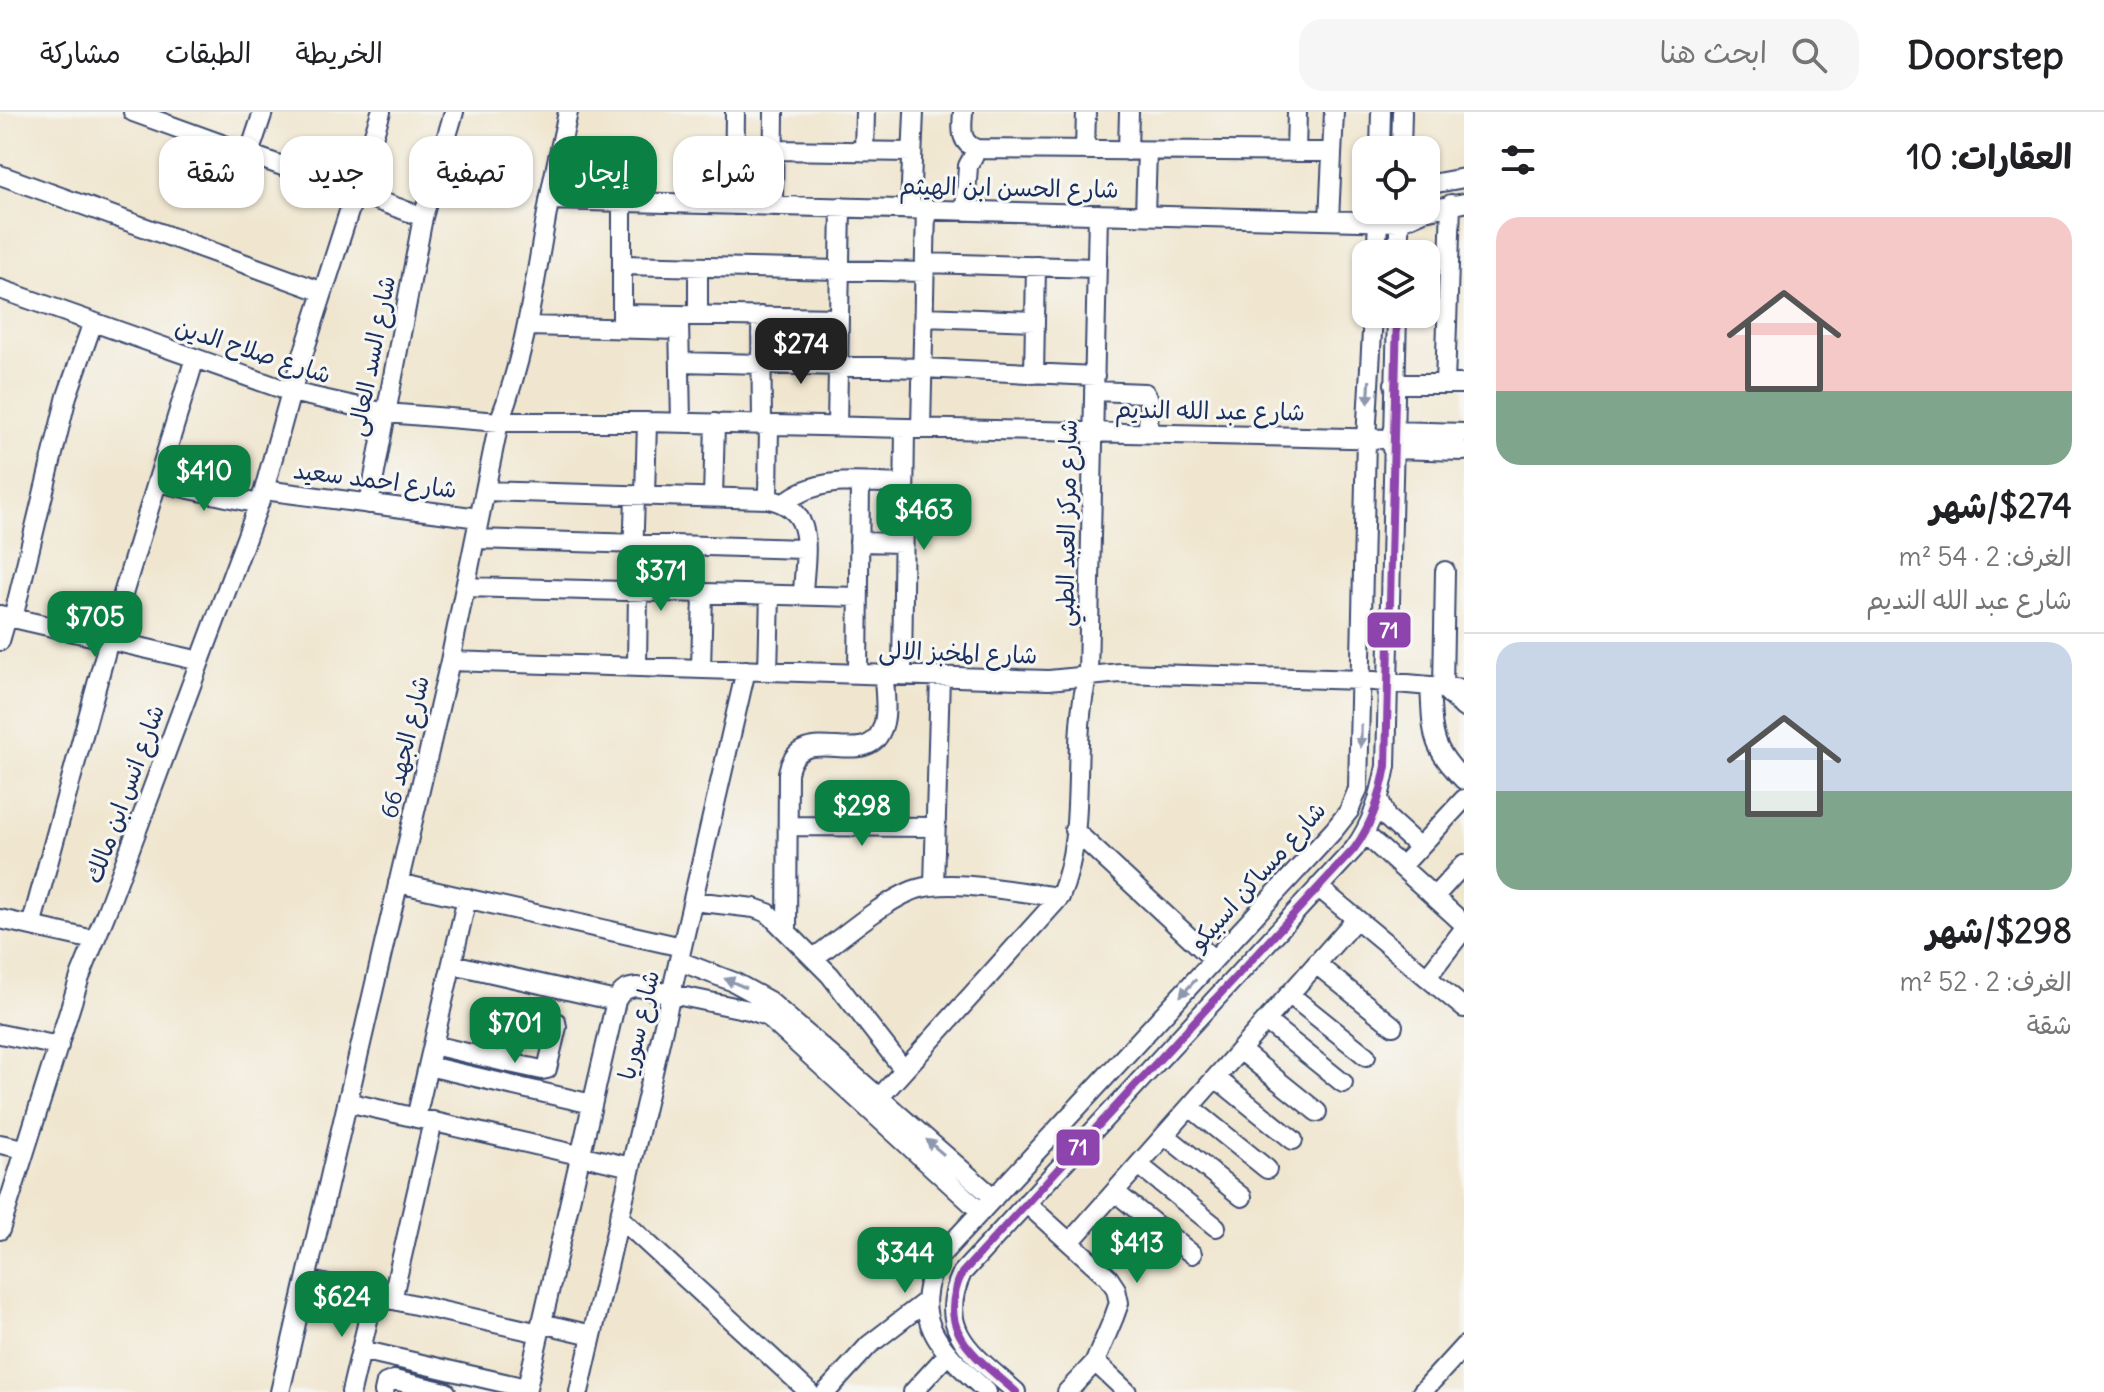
<!DOCTYPE html>
<html lang="ar">
<head>
<meta charset="utf-8">
<style>
  body { margin:0; font-family:Delius,"Playpen Sans Arabic",sans-serif; background:#f6f6f6; color:#202124; direction:rtl; height:100vh; display:flex; flex-direction:column; font-size:30px; white-space:nowrap }
  * { box-sizing:border-box; margin:0 }
  p { font-size:26px; color:#757577 }
  .icon { flex:none; width:44px; height:44px; fill:none; stroke:currentColor; stroke-width:2; stroke-linecap:round; stroke-linejoin:round }
  .map { position:relative; flex:1; overflow:hidden; direction:ltr }
  .sheet { display:flex; flex-direction:column; background:#fff; width:640px }
  .sheet>* { flex:none }
  .hud { position:absolute; left:24px; top:24px; width:760px; height:72px; direction:rtl; display:flex; gap:16px }
  .buttons { position:absolute; left:1352px; top:24px; display:grid; gap:16px }
  .buttons a { display:grid; place-items:center; width:88px; height:88px; border-radius:16px; background:#fff; box-shadow:0 2px 6px #0004; font-size:40px }
  .price { position:absolute; translate:-50% -68px; padding:0 18px; border-radius:16px; background:#0b8043; color:#fff; font-size:26px; line-height:52px; filter:drop-shadow(0 2px 4px #0008) }
  .price::after { content:''; position:absolute; left:50%; top:48px; width:24px; height:18px; margin-left:-12px; background:inherit; clip-path:polygon(0 0,100% 0,50% 100%) }
  .price.current { background:#222; color:#fff }
  ul { padding:0; list-style:none }
  li { display:grid; align-content:center; gap:16px; height:424px; padding:0 32px }
  li+li { border-top:2px solid #e0e0e0 }
  li span { display:grid; place-items:center; height:248px; border-radius:24px; color:#555 }
  li>.icon { margin-inline-start:auto }
  span .icon { width:144px; height:144px; fill:#fffc; stroke-width:1 }
  li b { font-size:34px }
  h2 { display:flex; justify-content:space-between; align-items:center; height:96px; padding:0 32px; font-size:34px }
  .pill { padding:0 28px; border-radius:24px; background:#fff; box-shadow:0 2px 6px #0004; font-size:28px; line-height:72px }
  .pill.current { background:#0b8043; color:#fff }
  header { display:flex; align-items:center; gap:48px; box-sizing:border-box; height:112px; padding:0 40px; background:#fff; border-bottom:2px solid #e0e0e0 }
  header strong { font-size:38px }
  nav { display:flex; gap:44px; margin-inline-start:auto; font-size:28px }
  .search { width:560px; height:72px; background:#f6f6f6; display:flex; align-items:center; gap:20px; box-sizing:border-box; padding:0 28px; border-radius:24px; color:#757577; font-size:30px }
  main { display:flex; flex:1; min-height:0 }
  .map>svg:first-child { display:block }
</style>
</head>
<body>
<header>
<strong>Doorstep</strong>
<div class="search"><svg class="icon" aria-label="search" viewBox="0 0 24 24"><circle cx="10" cy="10" r="6"/><path d="M15 15l6 6"/></svg>ابحث هنا</div>
<nav><a>الخريطة</a><a>الطبقات</a><a>مشاركة</a></nav>
</header>
<main>
<section class="sheet">
<h2>العقارات: 10<svg class="icon" aria-label="filters" viewBox="0 0 24 24"><path d="M4 7h16M4 17h16"/><circle cx="9" cy="7" r="2"/><circle cx="15" cy="17" r="2"/></svg></h2>
<ul>
<li><span style="background:linear-gradient(#f6c9c9 70%,#7fa58c 0)"><svg class="icon" aria-label="home" viewBox="0 0 24 24"><path d="M3 11l9-7 9 7M6 9v11h12V9"/></svg></span><div><b>$274/شهر</b><p>الغرف: 2 · 54 m²</p><p>شارع عبد الله النديم</p></div></li>
<li><span style="background:linear-gradient(#c9d6e8 60%,#7fa58c 0)"><svg class="icon" aria-label="home" viewBox="0 0 24 24"><path d="M3 11l9-7 9 7M6 9v11h12V9"/></svg></span><div><b>$298/شهر</b><p>الغرف: 2 · 52 m²</p><p>شقة</p></div></li>
</ul>
</section>
<div class="map">
<svg width="1464" height="1280" viewBox="0 0 1464 1280">
  <rect width="100%" height="100%" fill="#f6f6f2"/>
  <filter id="ink" filterUnits="userSpaceOnUse"><feTurbulence type="fractalNoise" baseFrequency=".0125" numOctaves="2"/><feDisplacementMap in="SourceGraphic" scale="16" xChannelSelector="R" yChannelSelector="G"/><feConvolveMatrix kernelMatrix="1 2 1 2 8 2 1 2 1" color-interpolation-filters="sRGB"/></filter>
  <filter id="wash" filterUnits="userSpaceOnUse"><feTurbulence type="fractalNoise" baseFrequency=".006" numOctaves="4" result="noise"/><feDisplacementMap in="SourceGraphic" scale="32" xChannelSelector="R" yChannelSelector="G"/><feGaussianBlur stdDeviation="1.8" result="paint"/><feColorMatrix in="noise" values="0 0 0 0 0 0 0 0 0 0 0 0 0 0 0 0 0 1.4 0 .05"/><feComposite in="paint" operator="in"/></filter>
  <g filter="url(#wash)">
    <rect width="100%" height="100%" fill="#f0e6cf"/>
  </g>
  <g filter="url(#ink)">
    <g fill="none" stroke-linecap="round" stroke-linejoin="round">
      <g stroke="#3b4a6f" stroke-width="22">
        <path id="minor" d="M133,0L423,105
          M963,0C962,16 959,31 977,37L1332,40
          M773,38L912,40
          M1085,38L1086,0
          M1380,38L1381,0
          M1401,38L1402,0
          M1128,39L1129,0
          M864,40L865,0
          M1296,40L1297,0
          M249,42L263,0
          M0,63L323,180
          M1426,73L1464,66
          M549,88L1399,110L1424,99L1464,91
          M734,93L735,0
          M773,94L774,0
          M910,97L914,0
          M965,98L968,54L977,37
          M1145,103L1147,39
          M1329,108L1334,0
          M1376,142L1379,98
          M1398,142L1400,101
          M925,151L1097,156
          M622,153L925,160
          M0,177L291,280L386,301L499,310H647L1392,327
          M622,202L838,206
          M698,203V155
          M761,204L762,312
          M924,205L1035,209
          M679,210L681,310
          M622,211V90
          M528,214L679,218
          M680,250L922,256L1095,264
          M1034,262L1036,154
          M1394,272H1464
          M1445,272L1451,92
          M1094,279L1145,281L1149,288L1148,321
          M837,314L841,95
          M921,316L926,97
          M1393,319L1464,321
          M1392,337L1464,339
          M157,370L259,392
          M264,378L479,406
          M485,379L768,387C819,397 804,443 803,483
          M645,383L647,310
          M713,385L715,311
          M768,387L769,313
          M786,390C819,363 863,371 904,372
          M369,392L423,105L454,0
          M475,427L804,437
          M859,430L903,431
          M1445,459L1443,576L1464,596
          M465,475L858,485
          M632,479L635,383
          M0,503L200,549
          M13,506L67,284L93,210
          M0,529L7,505
          M450,549L1049,568L1120,561L1362,568L1464,577
          M637,554L638,479
          M701,556L703,481
          M768,559L770,483
          M858,561L860,371
          M902,563L905,316
          M1430,574C1433,620 1429,634 1464,668
          M1380,689L1386,705L1419,735
          M788,714L936,715
          M1074,718L1214,848
          M1365,722L1464,812
          M1401,755L1464,687
          M398,771L682,835
          M934,773L940,564
          M1318,775L1464,896
          M1434,785L1464,752
          M693,789L754,796L768,801L830,863L904,958
          M0,807L94,828
          M31,814L109,528L195,246
          M787,820L788,661C798,607 864,659 881,619C889,603 884,580 884,562
          M814,846C841,826 886,787 917,777C953,766 1021,781 1060,785
          M679,849L734,870L769,889L994,1086
          M452,852L616,889
          M1316,852L1393,914
          M1427,865L1464,817
          M1289,882L1366,944
          M1266,909L1343,971
          M0,922L59,934
          M433,933L505,950L517,903L522,902L556,910L557,915L547,957L542,958L505,950
          M1240,938L1317,1000
          M428,954L592,992
          M1216,966L1293,1028
          M879,986L1060,785C1089,716 1069,635 1088,562L1098,102
          M347,990L631,1055
          M1190,995L1267,1057
          M416,1006L467,786
          M1165,1023L1242,1085
          M0,1032L25,1037
          M1139,1053L1216,1115
          M1115,1080L1192,1142
          M1026,1091L1108,1165L1116,1177L1119,1191L1114,1205L1095,1250L1067,1280
          M619,1105L809,1280
          M0,1118L80,865L106,801L264,378L291,280L381,0
          M1070,1130L1356,807
          M306,1168L539,1221
          M392,1188L433,1009
          M541,1211L592,1223
          M361,1238L526,1276
          M1095,1250L1127,1280
          M280,1280L450,549L499,310C527,238 535,165 549,90C554,60 562,30 568,0
          M351,1280L374,1183
          M384,1280L386,1271L394,1268L446,1280
          M526,1280L616,889C621,879 626,876 637,875L749,898L767,904L981,1100
          M579,1280L746,558
          M826,1280L869,1233L925,1190
          M913,1280L947,1243
          M987,1280C942,1238 906,1209 939,1145L1334,718L1349,699L1358,677L1366,327L1373,202
          M1016,1280C976,1244 934,1220 962,1161L1354,737C1373,711 1380,685 1386,654L1397,202
          M1422,1280L1464,1234"/>
      </g>
      <use href="#minor" stroke="#fff" stroke-width="18"/>
      <g stroke="#f6f6f2" stroke-width="14">
        <path id="bus-1" d="M1016,1280C976,1244 934,1220 962,1161L1354,737C1373,711 1380,685 1386,654L1397,202"/>
      </g>
      <use href="#bus-1" stroke="#8e44ad" stroke-width="8"/>
    </g>
    <defs><path id="oneway-solid" d="M-6-.8H1V-3.2L6.5 0L1 3.2V.8H-6Z" transform="scale(2)"/></defs>
    <g fill="#8d97ae">
      <use href="#oneway-solid" transform="translate(1369 280) rotate(93)"/>
      <use href="#oneway-solid" transform="translate(1361 624) rotate(91)"/>
      <use href="#oneway-solid" transform="translate(735 871) rotate(-157)"/>
      <use href="#oneway-solid" transform="translate(1188 876) rotate(133)"/>
      <use href="#oneway-solid" transform="translate(935 1035) rotate(-139)"/>
    </g>
  </g>
  <g text-anchor="middle" stroke-width="6" stroke-linejoin="round" paint-order="stroke">
    <g font-size="24" fill="#1b2f5e" stroke="#f6f6f2">
      <text transform="translate(1009 76) rotate(1)" y="8">شارع الحسن ابن الهيثم</text>
      <text transform="translate(253 239) rotate(18)" y="8">شارع صلاح الدين</text>
      <text transform="translate(372 244) rotate(-79)" y="8">شارع السد العالى</text>
      <text transform="translate(1210 299) rotate(1)" y="8">شارع عبد الله النديم</text>
      <text transform="translate(375 368) rotate(7)" y="8">شارع احمد سعيد</text>
      <text transform="translate(1067 411) rotate(-89)" y="8">شارع مركز العبد الطبي</text>
      <text transform="translate(958 541) rotate(2)" y="8">شارع المخبز الالى</text>
      <text transform="translate(405 635) rotate(-77)" y="8">شارع الجهد 66</text>
      <text transform="translate(125 682) rotate(-70)" y="8">شارع انس ابن مالك</text>
      <text transform="translate(1258 764) rotate(-48)" y="8">شارع مساكن اسبيكو</text>
      <text transform="translate(639 913) rotate(-77)" y="8">شارع سوريا</text>
    </g>
  </g>
  <g stroke="#f6f6f2" stroke-width="3">
    <rect x="1366" y="499" width="46" height="38" rx="8" fill="#8e44ad"/>
    <rect x="1055" y="1016" width="46" height="39" rx="8" fill="#8e44ad"/>
  </g>
  <g font-size="22" text-anchor="middle" font-weight="bold" fill="#fff">
    <text x="1389" y="526">71</text>
    <text x="1078" y="1043">71</text>
  </g>
</svg>
<div class="buttons">
<a><svg class="icon" aria-label="locate" viewBox="0 0 24 24"><circle cx="12" cy="12" r="6"/><path d="M12 2v4M12 18v4M2 12h4M18 12h4"/></svg></a>
<a><svg class="icon" aria-label="layers" viewBox="0 0 24 24"><path d="M12 4l9 5-9 5-9-5zM3 14l9 5 9-5"/></svg></a>
</div>
<b class="price current" style="left:801px;top:274px">$274</b>
<b class="price" style="left:204px;top:401px">$410</b>
<b class="price" style="left:924px;top:440px">$463</b>
<b class="price" style="left:661px;top:501px">$371</b>
<b class="price" style="left:95px;top:547px">$705</b>
<b class="price" style="left:862px;top:736px">$298</b>
<b class="price" style="left:515px;top:953px">$701</b>
<b class="price" style="left:1137px;top:1173px">$413</b>
<b class="price" style="left:905px;top:1183px">$344</b>
<b class="price" style="left:342px;top:1227px">$624</b>
<div class="hud">
<a class="pill">شراء</a>
<a class="pill current">إيجار</a>
<a class="pill">تصفية</a>
<a class="pill">جديد</a>
<a class="pill">شقة</a>
</div>
</div>
</main>
</body>
</html>
